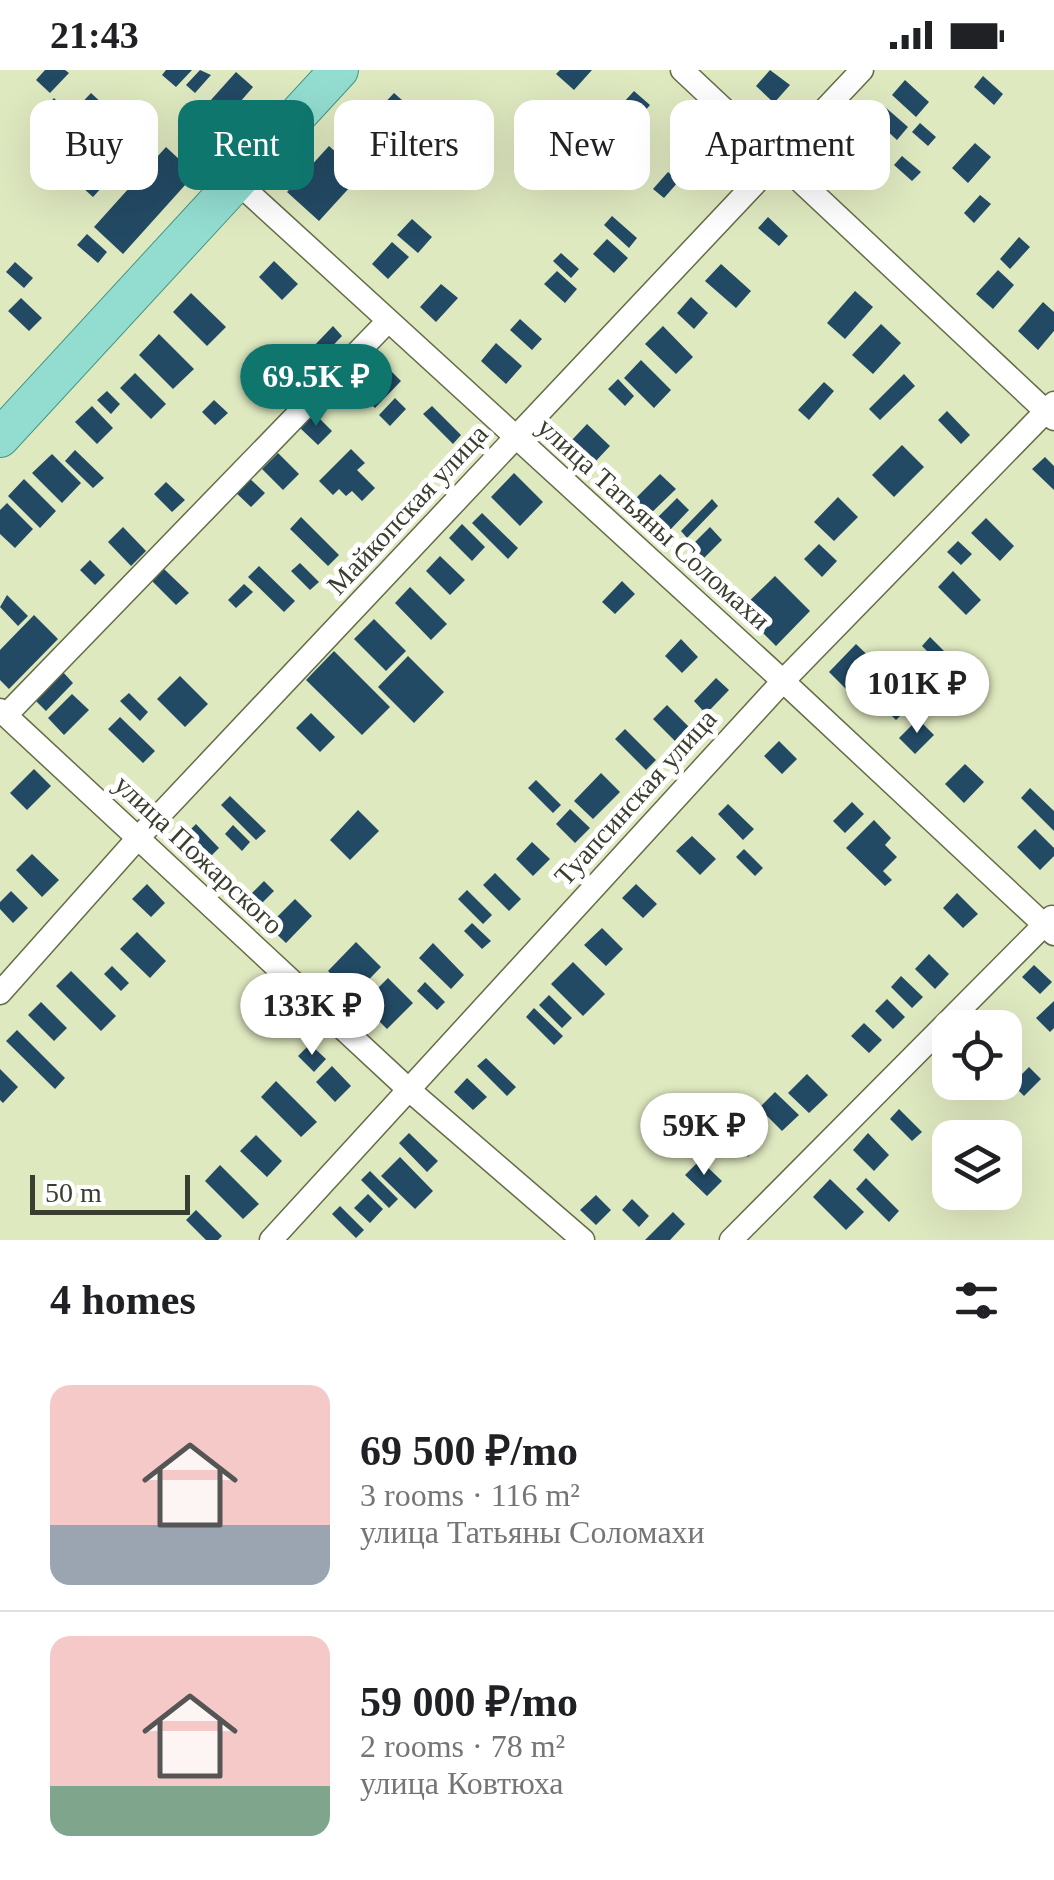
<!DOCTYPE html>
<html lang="en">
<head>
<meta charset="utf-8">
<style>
  body { margin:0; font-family:Georgia,serif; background:#f2f2f2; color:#202124; height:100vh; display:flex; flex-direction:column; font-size:38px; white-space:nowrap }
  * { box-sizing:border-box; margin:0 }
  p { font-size:32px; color:#757577 }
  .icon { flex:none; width:55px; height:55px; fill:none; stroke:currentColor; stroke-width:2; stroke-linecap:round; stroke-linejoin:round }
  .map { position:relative; height:1170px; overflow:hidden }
  .panel { display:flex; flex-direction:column; background:#fff; flex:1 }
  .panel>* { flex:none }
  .guide { position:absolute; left:30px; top:30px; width:995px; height:90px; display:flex; gap:20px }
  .fabs { position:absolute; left:932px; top:940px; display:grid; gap:20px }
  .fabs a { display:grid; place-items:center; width:90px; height:90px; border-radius:20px; background:#fff; box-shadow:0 10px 40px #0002; font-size:50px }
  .scale { position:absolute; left:30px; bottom:25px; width:160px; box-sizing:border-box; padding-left:10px; border:5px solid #3a3e2e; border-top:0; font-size:28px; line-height:35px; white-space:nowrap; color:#3a3e2e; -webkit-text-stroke:8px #fff; paint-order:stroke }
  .price { position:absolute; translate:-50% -85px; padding:0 22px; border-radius:35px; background:#fff; color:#222; font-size:32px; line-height:65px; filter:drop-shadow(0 2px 5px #0008) }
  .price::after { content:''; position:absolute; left:50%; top:60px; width:30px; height:22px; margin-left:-15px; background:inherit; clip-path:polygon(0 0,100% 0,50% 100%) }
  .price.selected { background:#0f766e; color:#fff }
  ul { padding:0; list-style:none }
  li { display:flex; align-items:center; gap:30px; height:250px; padding:0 50px }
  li+li { border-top:2px solid #e0e0e0 }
  li span { display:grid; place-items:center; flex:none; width:280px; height:200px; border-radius:20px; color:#555 }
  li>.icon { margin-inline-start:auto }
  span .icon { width:120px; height:120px; fill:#fffc; stroke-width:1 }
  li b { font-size:42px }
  h2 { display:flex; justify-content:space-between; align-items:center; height:120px; padding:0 50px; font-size:42px }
  .chip { padding:0 35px; border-radius:20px; background:#fff; box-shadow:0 10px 40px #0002; font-size:35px; line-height:90px }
  .chip.selected { background:#0f766e; color:#fff }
  .status { display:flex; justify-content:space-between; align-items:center; height:70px; padding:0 50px; background:#fff; direction:ltr }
  .status svg { height:28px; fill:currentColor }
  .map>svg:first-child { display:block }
</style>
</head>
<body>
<div class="status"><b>21:43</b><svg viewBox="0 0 49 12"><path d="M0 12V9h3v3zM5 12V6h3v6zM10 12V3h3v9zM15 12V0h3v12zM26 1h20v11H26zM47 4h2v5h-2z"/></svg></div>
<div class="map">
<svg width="1054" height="1170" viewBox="0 0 1054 1170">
  <rect width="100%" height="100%" fill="#dfe9c0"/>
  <path fill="#234a64" d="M45,0H65L69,3L50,23L36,10Z
    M166,0H192L176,17L162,5Z
    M200,0L211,5L195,23L186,15Z
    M560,0H592L574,20L556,4Z
    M770,0L790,15L774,33L756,16Z
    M236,2L253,17L228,46L210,31Z
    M983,6L1003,24L994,35L974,17Z
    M905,10L929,32L916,47L892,25Z
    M634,21L650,35L629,60L612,45Z
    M91,23L105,36L88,55L73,42Z
    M394,23L419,45L402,64L377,41Z
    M54,28L61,35L42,57L34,50Z
    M884,36L908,57L897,70L873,48Z
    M365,37L379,49L367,62L354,50Z
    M920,53L936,67L928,76L912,62Z
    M357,57L391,88L383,97L349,66Z
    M828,67L859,95L843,112L812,84Z
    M101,73L124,93L93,127L71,107Z
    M975,73L991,87L968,113L952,98Z
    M329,76L361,105L319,151L287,122Z
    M166,77L195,104L123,184L94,157Z
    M902,86L921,102L912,111L894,95Z
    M606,87L631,109L622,119L597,97Z
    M668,102L679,111L664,128L653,119Z
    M980,125L991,134L974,153L964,143Z
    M612,146L637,168L629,178L604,155Z
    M768,147L788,166L779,176L758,158Z
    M412,149L432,167L418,183L397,165Z
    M87,164L107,182L98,193L77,175Z
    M1019,167L1030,177L1010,199L1000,189Z
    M607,169L628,188L614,203L593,184Z
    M392,172L409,187L388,209L372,194Z
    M561,183L579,199L571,208L553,191Z
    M274,191L298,214L282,230L259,207Z
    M15,192L33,208L24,218L6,202Z
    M721,194L751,221L736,238L705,211Z
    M998,200L1014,215L993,239L976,224Z
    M557,201L577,219L565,233L544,214Z
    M441,214L458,228L436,252L420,237Z
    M855,221L873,237L845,269L827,253Z
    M191,223L226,257L207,276L173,242Z
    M691,227L708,243L694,259L677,243Z
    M21,228L42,248L29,261L8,241Z
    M1043,232L1054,242V261L1038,280L1018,261Z
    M520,249L542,269L532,280L510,260Z
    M881,254L901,273L873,304L852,285Z
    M333,256L342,266L321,288L311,279Z
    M663,256L693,287L676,304L645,274Z
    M159,264L194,299L173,319L139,285Z
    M496,273L522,296L506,314L481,291Z
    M368,279L384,295L357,323L340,307Z
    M641,290L671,320L654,338L624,308Z
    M391,301L401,311L375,338L365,328Z
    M135,303L166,334L151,349L120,318Z
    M904,304L915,316L880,350L869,339Z
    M618,309L634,326L625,336L608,319Z
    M824,312L834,321L809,350L798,340Z
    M107,321L120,334L111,344L97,330Z
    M395,328L406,339L390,356L379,345Z
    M214,330L228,343L215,355L202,342Z
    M92,336L113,358L97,374L75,352Z
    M432,336L461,365L453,374L423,344Z
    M947,341L970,365L961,374L938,350Z
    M314,343L332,361L318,375L300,358Z
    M587,354L610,376L594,393L571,371Z
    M902,375L924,397L894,427L872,405Z
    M351,379L365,393L357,400L375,418L362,431L352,421L346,426L339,419L333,425L319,411Z
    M75,380L104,408L93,418L65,391Z
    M278,383L299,404L283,420L262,399Z
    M52,384L81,413L62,433L32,403Z
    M1045,387L1054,396V420L1032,399Z
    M514,403L543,432L520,456L491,427Z
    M660,404L676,419L647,447L632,432Z
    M247,406L265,423L251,437L233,420Z
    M24,409L56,441L40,458L8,426Z
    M166,412L185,430L172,442L154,424Z
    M838,427L858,447L834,471L814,452Z
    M677,428L689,440L670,460L658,447Z
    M712,429L718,436L687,468L681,461Z
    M7,433L33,459L15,478L0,464V440Z
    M482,443L518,478L508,489L472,453Z
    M301,447L339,485L328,496L290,459Z
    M986,448L1014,476L1000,491L971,463Z
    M462,454L485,477L472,491L449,468Z
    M123,457L146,481L131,496L108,472Z
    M710,457L722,470L700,492L688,479Z
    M958,471L972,484L961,495L947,482Z
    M819,474L837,491L822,507L804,489Z
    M440,486L465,510L450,525L426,501Z
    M90,490L105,505L95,515L80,500Z
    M300,493L319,512L310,520L291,501Z
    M259,496L295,531L284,542L248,507Z
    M164,499L189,523L176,535L152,511Z
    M953,501L981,530L966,545L938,517Z
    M775,506L810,541L776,576L740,540Z
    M622,511L635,524L615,544L602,532Z
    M244,514L253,522L236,538L228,530Z
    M410,517L447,554L431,570L395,533Z
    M7,525L28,546L18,556L0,537Z
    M34,545L58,569L9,619L0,610V580Z
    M374,549L406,581L386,601L354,569Z
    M930,567L946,583L938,592L922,576Z
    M681,569L698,587L682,603L665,586Z
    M856,574L885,602L857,630L829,602Z
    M334,581L390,637L362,665L306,610Z
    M408,586L444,622L414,653L378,617Z
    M62,601L73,613L46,641L34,629Z
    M180,606L208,634L185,657L157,629Z
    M716,608L729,620L706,644L694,631Z
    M129,623L148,642L140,651L120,631Z
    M898,623L911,635L896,650L884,638Z
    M72,624L89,640L64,665L48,648Z
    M667,635L689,657L675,671L653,649Z
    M311,643L335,667L320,682L296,658Z
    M120,647L155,681L143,693L108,659Z
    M918,649L934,665L915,684L899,668Z
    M625,659L656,690L646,700L615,669Z
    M779,671L797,689L782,704L764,686Z
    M965,694L984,712L964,733L945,714Z
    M34,699L51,716L27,740L10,723Z
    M601,703L620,722L593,749L574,731Z
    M536,710L561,735L553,743L528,718Z
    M1030,718L1054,741V761L1021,728Z
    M230,726L266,761L256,770L221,735Z
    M852,732L864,744L845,763L833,751Z
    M728,734L754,759L743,770L718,744Z
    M570,739L590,758L575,773L556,754Z
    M358,740L379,761L350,790L330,770Z
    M874,750L891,768L885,775L897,787L883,801L892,810L885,816L846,778Z
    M196,754L219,778L202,795L178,772Z
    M233,755L250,772L242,781L225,764Z
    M1035,759L1054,778V786L1040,800L1017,777Z
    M692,766L716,789L700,805L676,781Z
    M532,772L550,789L533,806L516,789Z
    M744,779L763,798L755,806L736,787Z
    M32,784L59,810L42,827L16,800Z
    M495,803L521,829L509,841L483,815Z
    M264,811L274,821L250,845L240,835Z
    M147,814L165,833L151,847L132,829Z
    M636,814L657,834L643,848L622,828Z
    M467,820L492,845L483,854L458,829Z
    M11,821L28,838L13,853L0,839V832Z
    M957,823L978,844L963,858L943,838Z
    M295,829L312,846L286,873L268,856Z
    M472,853L491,871L482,879L464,861Z
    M602,858L623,879L606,896L584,875Z
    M137,862L166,891L150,908L120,879Z
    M356,872L381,897L353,926L328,901Z
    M433,873L464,905L451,919L419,888Z
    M929,884L949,904L935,919L915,899Z
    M573,892L605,924L583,946L551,914Z
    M1034,895L1052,912L1040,924L1022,907Z
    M112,896L129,913L121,921L104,904Z
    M71,901L116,946L101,961L56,916Z
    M901,906L923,927L912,938L891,917Z
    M388,908L413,933L387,959L362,934Z
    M425,912L445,932L437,940L417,921Z
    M549,925L572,948L562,958L539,935Z
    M887,929L905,947L893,959L875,941Z
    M1054,931V958L1050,962L1036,948Z
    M41,932L67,958L54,971L28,945Z
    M534,938L563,966L554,975L526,947Z
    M864,953L882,970L869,983L851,966Z
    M17,960L65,1008L55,1019L6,971Z
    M310,974L326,989L314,1002L298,986Z
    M486,988L516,1017L507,1026L477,996Z
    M332,996L351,1016L335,1032L316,1012Z
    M1029,997L1041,1009L1024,1026L1012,1014Z
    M0,999L18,1017L3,1033L0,1030Z
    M807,1004L828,1025L809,1043L788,1023Z
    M467,1008L487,1027L473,1040L454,1022Z
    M276,1011L317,1052L301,1067L261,1027Z
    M775,1022L799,1045L782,1061L759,1038Z
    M899,1039L922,1062L912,1071L890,1049Z
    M741,1056L760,1074L748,1087L729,1068Z
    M409,1063L438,1091L427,1102L399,1073Z
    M868,1063L889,1085L874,1101L853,1080Z
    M256,1065L282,1091L267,1107L240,1081Z
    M400,1087L433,1121L415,1139L381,1106Z
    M700,1090L722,1111L707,1126L685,1105Z
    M220,1095L259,1134L243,1149L205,1111Z
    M370,1101L398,1129L389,1138L361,1110Z
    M866,1108L899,1141L889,1152L856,1119Z
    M830,1109L864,1142L846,1160L813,1127Z
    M368,1124L383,1139L370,1153L354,1138Z
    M596,1125L611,1140L596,1155L580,1140Z
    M632,1129L649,1146L639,1157L622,1140Z
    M340,1136L364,1160L356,1168L332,1144Z
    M196,1140L222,1166L218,1170H206L186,1150Z
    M673,1142L685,1154L670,1170H645Z"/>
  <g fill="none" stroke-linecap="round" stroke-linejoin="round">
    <g stroke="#646d48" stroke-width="25">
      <path id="street" d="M682,0L1054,349
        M237,112L783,611L1054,864
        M0,640L408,1019L583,1170
        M6,645L388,251
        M0,923L138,768L862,0
        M271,1170L783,611L1054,333
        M731,1170L1052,847"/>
    </g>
    <g stroke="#459682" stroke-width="40">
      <path id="primary" d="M0,368L339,0"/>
    </g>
    <use href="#street" stroke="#fff" stroke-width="22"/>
    <use href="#primary" stroke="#93ddd0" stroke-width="38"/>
  </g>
  <g text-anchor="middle" stroke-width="10" stroke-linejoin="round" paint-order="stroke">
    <g font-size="28" fill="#3a3e2e" stroke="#fff">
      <text transform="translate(407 439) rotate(-47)" y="10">Майкопская улица</text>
      <text transform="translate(654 453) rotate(42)" y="10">улица Татьяны Соломахи</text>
      <text transform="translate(635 727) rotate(-48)" y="10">Туапсинская улица</text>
      <text transform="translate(199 784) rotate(43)" y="10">улица Пожарского</text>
    </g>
  </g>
</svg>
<div class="fabs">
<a><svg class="icon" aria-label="locate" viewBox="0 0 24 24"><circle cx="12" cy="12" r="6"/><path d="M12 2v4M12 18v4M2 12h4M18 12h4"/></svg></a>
<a><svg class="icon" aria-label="layers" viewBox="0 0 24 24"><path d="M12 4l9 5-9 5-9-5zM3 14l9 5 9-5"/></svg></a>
</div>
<div class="scale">50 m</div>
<b class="price selected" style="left:316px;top:359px">69.5K ₽</b>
<b class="price" style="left:917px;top:666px">101K ₽</b>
<b class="price" style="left:312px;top:988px">133K ₽</b>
<b class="price" style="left:704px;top:1108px">59K ₽</b>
<div class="guide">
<a class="chip">Buy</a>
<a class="chip selected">Rent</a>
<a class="chip">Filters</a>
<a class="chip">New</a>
<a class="chip">Apartment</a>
</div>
</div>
<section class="panel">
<h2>4 homes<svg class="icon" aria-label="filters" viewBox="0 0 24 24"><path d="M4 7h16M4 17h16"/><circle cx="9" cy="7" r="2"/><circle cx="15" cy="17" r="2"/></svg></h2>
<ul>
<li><span style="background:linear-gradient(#f6c9c9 70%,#9aa5b1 0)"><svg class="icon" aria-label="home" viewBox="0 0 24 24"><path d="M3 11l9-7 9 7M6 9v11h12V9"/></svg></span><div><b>69 500 ₽/mo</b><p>3 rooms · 116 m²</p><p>улица Татьяны Соломахи</p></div></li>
<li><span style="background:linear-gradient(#f6c9c9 75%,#7fa58c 0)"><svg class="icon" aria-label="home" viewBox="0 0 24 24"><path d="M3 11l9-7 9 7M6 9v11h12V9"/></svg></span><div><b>59 000 ₽/mo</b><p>2 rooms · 78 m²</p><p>улица Ковтюха</p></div></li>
</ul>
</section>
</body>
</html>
